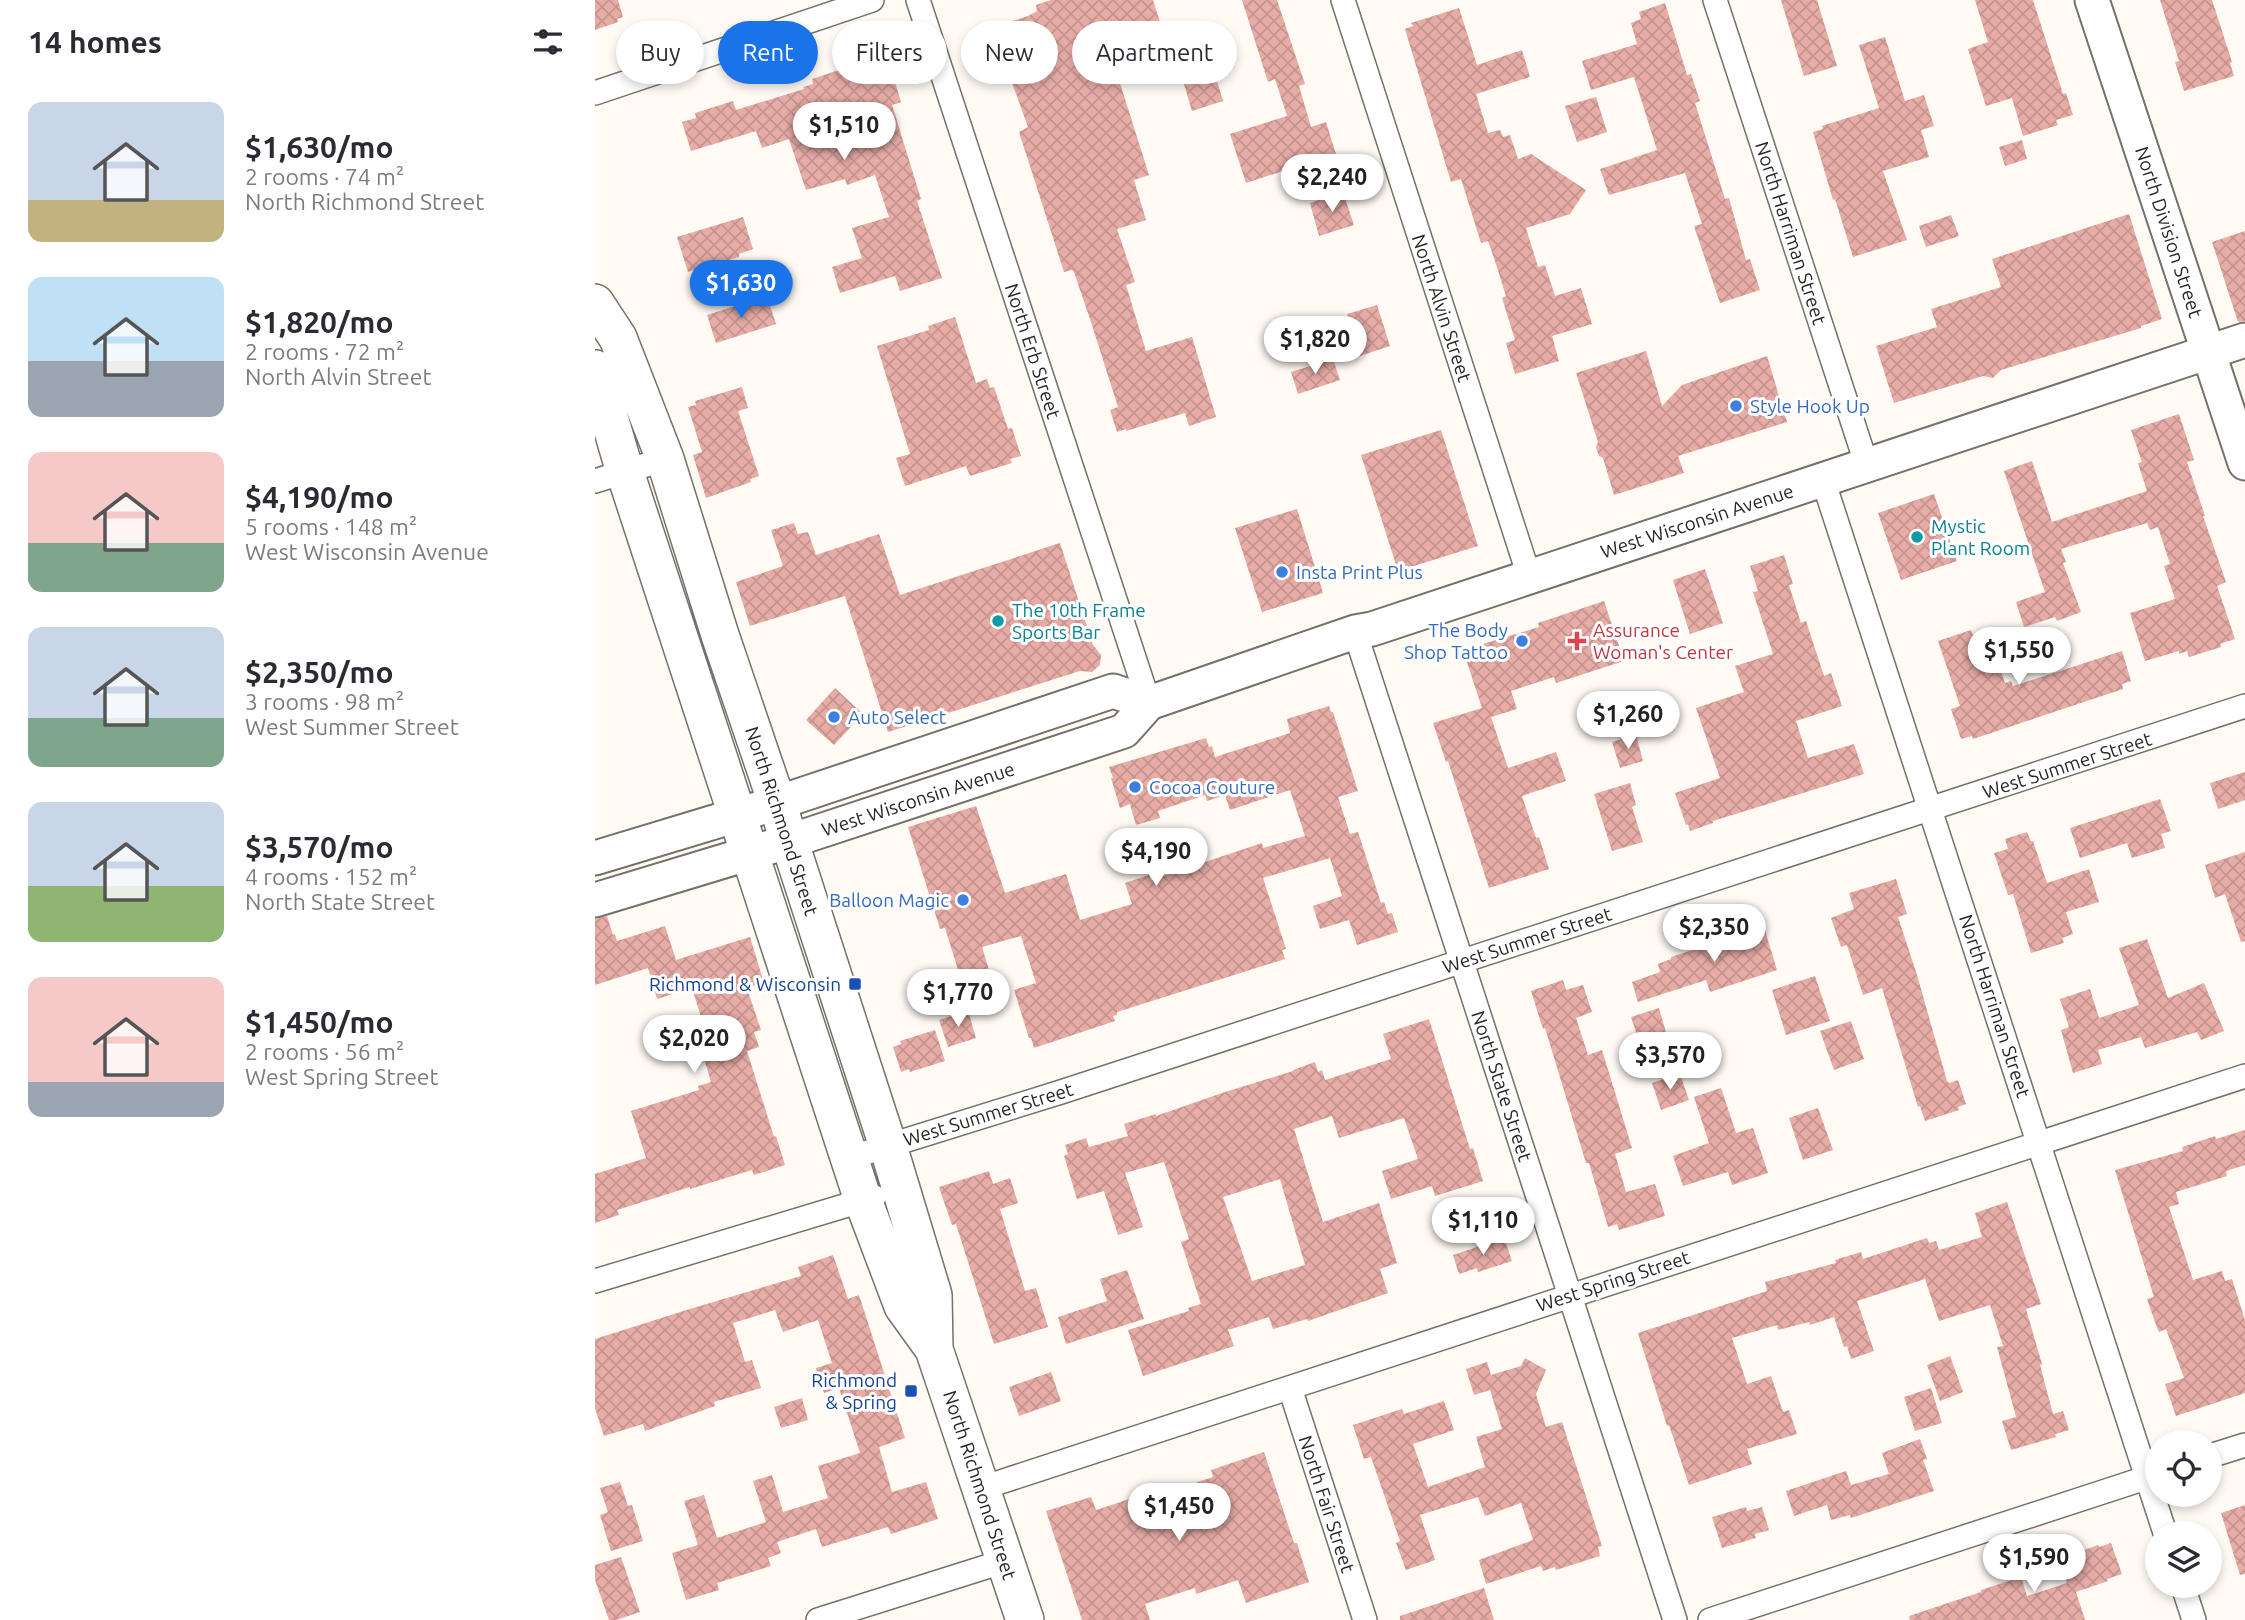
<!DOCTYPE html>
<html lang="en">
<head>
<meta charset="utf-8">
<style>
  body { margin:0; font-family:Ubuntu,sans-serif; background:#f2f2f3; color:#2b2b33; height:100vh; display:flex; flex-direction:column; font-size:26px; white-space:nowrap }
  * { box-sizing:border-box; margin:0 }
  p { font-size:23px; color:#7c7c81 }
  .icon { flex:none; width:38px; height:38px; fill:none; stroke:currentColor; stroke-width:2; stroke-linecap:round; stroke-linejoin:round }
  .map { position:relative; flex:1; overflow:hidden }
  .sheet { display:flex; flex-direction:column; background:#fff; width:595px }
  .sheet>* { flex:none }
  .hud { position:absolute; left:21px; top:21px; width:665px; height:63px; display:flex; gap:14px }
  .tools { position:absolute; left:1550px; top:1430px; display:grid; gap:14px }
  .tools a { display:grid; place-items:center; width:77px; height:77px; border-radius:50%; background:#fff; box-shadow:0 4px 10px #0003; font-size:35px }
  .price { position:absolute; translate:-50% -60px; padding:0 16px; border-radius:24px; background:#fff; color:#222; font-size:23px; line-height:46px; filter:drop-shadow(0 2px 4px #0008) }
  .price::after { content:''; position:absolute; left:50%; top:42px; width:21px; height:16px; margin-left:-10px; background:inherit; clip-path:polygon(0 0,100% 0,50% 100%) }
  .price.selected { background:#1a73e8; color:#fff }
  ul { padding:0; list-style:none }
  li { display:flex; align-items:center; gap:21px; height:175px; padding:0 28px }
  li span { display:grid; place-items:center; flex:none; width:196px; height:140px; border-radius:14px; color:#555 }
  li>.icon { margin-inline-start:auto }
  span .icon { width:84px; height:84px; fill:#fffc; stroke-width:1 }
  li b { font-size:30px }
  h2 { display:flex; justify-content:space-between; align-items:center; height:84px; padding:0 28px; font-size:30px }
  .tag { padding:0 24px; border-radius:32px; background:#fff; box-shadow:0 4px 10px #0003; font-size:24px; line-height:63px }
  .tag.selected { background:#1a73e8; color:#fff }
  main { display:flex; flex:1; min-height:0 }
  .map>svg:first-child { display:block }
</style>
</head>
<body>
<main>
<section class="sheet">
<h2>14 homes<svg class="icon" aria-label="filters" viewBox="0 0 24 24"><path d="M4 7h16M4 17h16"/><circle cx="9" cy="7" r="2"/><circle cx="15" cy="17" r="2"/></svg></h2>
<ul>
<li><span style="background:linear-gradient(#c9d6e8 70%,#c2b280 0)"><svg class="icon" aria-label="home" viewBox="0 0 24 24"><path d="M3 11l9-7 9 7M6 9v11h12V9"/></svg></span><div><b>$1,630/mo</b><p>2 rooms · 74 m²</p><p>North Richmond Street</p></div></li>
<li><span style="background:linear-gradient(#bfe0f5 60%,#9aa5b1 0)"><svg class="icon" aria-label="home" viewBox="0 0 24 24"><path d="M3 11l9-7 9 7M6 9v11h12V9"/></svg></span><div><b>$1,820/mo</b><p>2 rooms · 72 m²</p><p>North Alvin Street</p></div></li>
<li><span style="background:linear-gradient(#f6c9c9 65%,#7fa58c 0)"><svg class="icon" aria-label="home" viewBox="0 0 24 24"><path d="M3 11l9-7 9 7M6 9v11h12V9"/></svg></span><div><b>$4,190/mo</b><p>5 rooms · 148 m²</p><p>West Wisconsin Avenue</p></div></li>
<li><span style="background:linear-gradient(#c9d6e8 65%,#7fa58c 0)"><svg class="icon" aria-label="home" viewBox="0 0 24 24"><path d="M3 11l9-7 9 7M6 9v11h12V9"/></svg></span><div><b>$2,350/mo</b><p>3 rooms · 98 m²</p><p>West Summer Street</p></div></li>
<li><span style="background:linear-gradient(#c9d6e8 60%,#8fb573 0)"><svg class="icon" aria-label="home" viewBox="0 0 24 24"><path d="M3 11l9-7 9 7M6 9v11h12V9"/></svg></span><div><b>$3,570/mo</b><p>4 rooms · 152 m²</p><p>North State Street</p></div></li>
<li><span style="background:linear-gradient(#f6c9c9 75%,#9aa5b1 0)"><svg class="icon" aria-label="home" viewBox="0 0 24 24"><path d="M3 11l9-7 9 7M6 9v11h12V9"/></svg></span><div><b>$1,450/mo</b><p>2 rooms · 56 m²</p><p>West Spring Street</p></div></li>
</ul>
</section>
<div class="map">
<svg width="1650" height="1620" viewBox="0 0 1650 1620">
  <defs>
    <pattern id="building-cross-hatch" width="8" height="8" patternUnits="userSpaceOnUse" patternTransform="scale(1.75)"><rect width="8" height="8" fill="#e7aca6"/><path d="M0 0l8 8M0 8l8-8" fill="none" stroke="#c6948f"/></pattern>
  </defs>
  <rect width="100%" height="100%" fill="#fffaf4"/>
  <path fill="url(#building-cross-hatch)" fill-rule="evenodd" d="M0,0H23L28,17L22,19L23,22L0,30Z
    M456,0H558L575,54L530,69L532,77L524,80L554,175L539,180L551,220L522,229L540,282L531,285L551,351L597,337L621,417L594,426L590,413L531,431V429L522,432L515,410L523,407L496,322L479,272L477,270L469,272L424,132L433,127L411,66L405,68L393,29L433,16L442,11L441,5Z
    M647,0H682L710,84L704,86L716,127L731,122L741,154L651,183L635,134L692,116L680,79L673,82Z
    M1186,0H1222L1242,66L1209,76Z
    M1380,0H1438L1468,94L1471,93L1478,115L1461,120L1463,125L1428,136L1417,98L1391,106L1373,49L1393,42Z
    M1565,0H1617L1637,62L1635,63L1639,76L1589,91L1580,62L1584,61Z
    M1070,3L1092,75L1096,74L1105,101L1100,103L1130,199L1134,198L1151,260L1155,259L1165,290L1125,303L1099,226L1107,224L1090,173L1014,195L1005,169L1062,150L1039,77L996,90L987,61L1042,44L1036,23L1046,19L1044,12Z
    M864,8L882,65L927,50L935,77L881,94L893,133L905,130L908,137L915,135L923,159L936,154L991,190L975,214L931,228L943,267L950,265L960,296L986,288L997,324L957,336L964,361L920,374L911,343L920,340L907,298L911,296L899,258L893,241L886,243L866,179L856,182L810,29L818,26L816,23Z
    M1290,37L1310,101L1329,95L1339,126L1326,130L1334,157L1288,171L1312,240L1258,257L1240,199L1238,200L1218,132L1228,129L1227,126L1284,108L1264,45Z
    M286,56L289,64L294,62L306,102L297,105L326,199L322,201L347,278L305,291L300,276L245,293L237,267L267,258L257,228L294,217L280,175L252,185L250,179L211,190L194,139L167,148L161,131L96,151L87,122L101,118L100,113L138,101L141,110L209,89L208,87L218,84L217,79Z
    M619,71L628,101L597,111L588,81Z
    M1001,97L1012,132L982,142L970,106Z
    M1427,140L1432,159L1410,166L1404,147Z
    M748,192L759,225L724,236L715,203Z
    M1534,214L1567,319L1546,326V328L1406,370L1398,378L1388,376L1299,403L1281,346L1342,327L1336,309L1406,287L1397,259Z
    M1356,215L1364,236L1331,247L1324,226Z
    M148,217L158,249L144,254V257L93,272L82,237Z
    M1650,231V321L1643,322L1617,242Z
    M172,296L181,324L121,343L112,315Z
    M782,305L795,346L765,356L752,314Z
    M360,317L381,383L392,379L395,388L399,387L413,429L417,428L426,456L415,459L417,463L375,476L371,466L310,486L301,458L315,454L282,346L334,330L333,326Z
    M1051,351L1067,406L1087,385L1172,356L1192,422L1083,456L1089,473L1019,495L1008,458L1004,456L1001,447L1003,442L981,373Z
    M738,359L745,380L703,394L696,372Z
    M147,387L153,408L143,411L164,476L155,479L156,482L111,498L98,455L107,452L93,407L101,405L100,401Z
    M1584,414L1599,460L1592,462L1610,516H1608L1631,582L1622,586L1640,639L1625,644L1626,647L1594,657L1592,651L1584,654V651L1550,661L1535,613L1580,599L1569,566L1575,564L1563,527L1555,530L1552,523L1466,549L1471,562L1468,563L1486,612L1462,621L1460,617L1429,627L1421,602L1450,592L1409,471L1437,461L1457,522L1552,491L1543,463L1547,462L1536,430Z
    M846,430L883,546L803,571L766,455Z
    M1339,494L1362,561L1306,580L1283,513Z
    M702,509L728,593L667,612L640,528Z
    M199,523L203,534L213,532L221,555L284,534L305,595L465,543L498,645L506,655L505,665L497,672L485,671L293,732L250,596L155,626L141,582L188,566L176,530Z
    M1189,555L1198,584L1194,585L1206,623L1211,621L1229,676L1236,673L1247,706L1201,721L1213,758L1259,744L1269,774L1118,821V823L1095,831L1093,824L1091,825L1080,793L1125,778L1101,708L1149,692L1140,666L1178,654L1158,592L1163,591L1155,566Z
    M1110,569L1128,623L1095,634L1078,580Z
    M1009,601L1029,661L961,683L959,677L916,691L922,709L896,717L913,768L961,752L971,781L927,796L941,838L944,837L954,869L894,888L853,761L851,762L838,723L887,708L868,650L944,627L943,623Z
    M1376,630L1381,643L1395,638L1410,683L1416,681L1418,686L1527,651L1536,681L1527,684L1528,689L1378,739L1377,736L1366,739L1356,709L1365,706L1343,641Z
    M240,688L268,714L239,745L211,720Z
    M734,706L736,712H738L763,791L743,797L755,834L763,832L786,903L789,902L793,914L797,913L803,932L762,945L754,920L725,929L718,906L747,896L735,858L668,878L691,949L687,950L690,959L522,1012V1015L518,1016L520,1021L439,1048L436,1038H434L419,990L441,983L426,936L387,947L402,996L357,1010L347,981L365,976L350,928L345,929L313,827L381,806L410,893L471,874L485,920L537,904L530,883L554,875L556,880L667,843L668,848L710,836L695,790L635,810L630,795L612,801L610,795L563,811L565,818L541,825L535,804L525,808L516,778H518L514,767L611,738L614,747L617,746L620,757L695,733L692,719Z
    M1041,735L1048,761L1025,768L1017,742Z
    M1650,772V800L1623,809L1615,783Z
    M1035,783L1041,805L1037,807L1048,842L1017,851L999,794Z
    M1565,799L1576,831L1566,834L1570,848L1537,858L1532,843L1485,858L1475,828Z
    M1432,832L1436,841H1438L1452,883L1494,869L1504,902L1471,912L1478,934L1467,938L1469,943L1436,953L1418,894L1413,895L1399,853L1413,849L1410,839Z
    M1650,852V941L1646,942L1630,894L1620,898L1610,865Z
    M1301,879L1312,914L1303,917L1322,975L1352,1081L1354,1083L1363,1080L1371,1104L1363,1107L1364,1110L1330,1121L1325,1106L1323,1107L1287,988L1268,995L1252,945L1246,947L1236,918L1259,909L1254,893Z
    M12,916L18,935L20,934L22,941L70,926L81,960L155,937L169,983L152,988L166,1030L159,1032L164,1047L152,1051L179,1137L181,1136L190,1165L159,1175L157,1170L95,1189V1187L22,1210L24,1215L0,1223V1174L51,1158L36,1111L104,1090L103,1086L116,1082L102,1035L111,1033L97,988L62,999L53,968L0,985V919Z
    M1161,919L1164,928L1169,927L1182,970L1115,992L1111,980L1043,1002L1037,982L1065,972L1063,964L1076,959V957L1134,938L1138,936L1135,928Z
    M1552,939L1573,998L1609,983L1629,1031L1606,1040L1602,1032L1550,1048L1546,1037L1503,1050L1507,1064L1478,1073L1466,1030L1474,1027L1465,999L1495,989L1504,1018L1544,1005L1524,948Z
    M1220,976L1235,1021L1191,1035L1177,990Z
    M968,980L971,990L988,985L997,1012L981,1018L993,1055L1007,1050L1037,1148L1020,1154L1031,1192L1060,1184L1070,1216L1024,1230L1022,1224L1013,1227L994,1163H991L950,1028L948,1029L936,991Z
    M1064,1008L1072,1036L1045,1044L1036,1017Z
    M373,1011L381,1038L353,1047L344,1020Z
    M834,1019L875,1149L878,1148L888,1181L840,1196L837,1186L796,1199L787,1171L823,1159L809,1118L744,1138L737,1116L699,1129L728,1222L784,1203L802,1263L785,1269L793,1293L713,1321L712,1319L678,1329L674,1317L633,1330L639,1346L548,1376L533,1330L594,1311L593,1308L606,1304L586,1242L594,1239L569,1162L530,1173L548,1227L523,1235L509,1191L482,1199L469,1156L473,1154L470,1145L491,1138L494,1147L533,1136L529,1124L561,1114V1116L627,1093L698,1071V1070L720,1062L723,1072L727,1070L730,1080L796,1059L788,1034ZM685,1179L710,1265L657,1281L628,1197Z
    M1256,1021L1269,1059L1239,1070L1225,1031Z
    M340,1030L350,1061L315,1072L314,1069L306,1072L298,1047L306,1044L305,1041Z
    M1085,1074L1094,1100L1066,1110L1057,1083Z
    M1126,1088L1141,1133L1158,1128L1173,1173L1137,1185L1133,1172L1088,1186L1078,1156L1114,1143L1099,1097Z
    M1223,1108L1238,1150L1208,1160L1194,1118Z
    M1650,1130V1165L1631,1171L1632,1176L1581,1192L1584,1204L1574,1207L1598,1280L1627,1271L1630,1281L1637,1279L1650,1320V1393L1581,1416L1570,1384L1589,1378L1571,1329L1564,1332L1560,1322L1552,1299L1559,1297L1520,1170L1588,1151L1587,1147L1620,1136L1621,1139Z
    M394,1171L398,1184L415,1178L423,1203L405,1209L430,1291L441,1288L453,1327L399,1344L361,1224L357,1225L344,1187Z
    M1412,1202L1446,1304L1431,1309L1447,1364L1445,1365L1458,1414L1468,1411L1474,1430L1460,1434L1461,1437L1416,1450L1407,1421L1421,1417L1402,1347L1408,1346L1395,1305L1344,1321L1330,1279L1262,1301L1279,1351L1256,1359L1252,1346L1249,1347L1239,1317L1215,1325L1214,1322L1183,1330L1182,1325L1137,1338L1152,1384L1176,1376L1188,1412L1194,1410L1202,1434L1152,1449L1157,1464L1094,1485L1074,1425L1072,1426L1043,1333L1172,1291L1170,1282L1241,1263L1240,1260L1266,1252L1268,1259L1332,1238L1334,1243L1341,1241L1344,1250L1387,1237L1380,1213Z
    M909,1238L917,1261L883,1272L882,1268L864,1274L858,1255Z
    M238,1255L253,1299L264,1295L310,1438L284,1447L297,1492L331,1482L343,1519L296,1534L293,1527L227,1547L221,1529L182,1542L186,1553L173,1558L176,1566L122,1583L124,1590L91,1600L77,1553L103,1545L89,1501L109,1495L122,1538L171,1522L158,1481L177,1475L188,1512L233,1498L223,1466L265,1453L244,1388L229,1393L221,1368L237,1363L223,1320L188,1332L180,1310L138,1323L150,1362L157,1360L166,1388L119,1402L120,1406L50,1431L48,1424L9,1436L0,1408V1339L98,1308L206,1276L203,1267Z
    M532,1270L549,1319L471,1344L463,1317L512,1301L505,1279Z
    M1355,1356L1368,1392L1345,1401L1332,1365Z
    M930,1358L951,1370L941,1394L951,1427L967,1422L1007,1546L1003,1547L1005,1556L961,1570L960,1567L948,1571L946,1566L891,1584L884,1560L938,1540L926,1503L890,1516L883,1497L825,1515L840,1560L811,1570L801,1543L805,1541L776,1457L769,1459L758,1425L807,1409L809,1414L849,1401L859,1430L818,1444L833,1487L890,1467L881,1437L907,1429L895,1390L879,1395L871,1369L892,1362L896,1375L926,1366Z
    M456,1372L466,1401L424,1416L414,1387Z
    M1336,1388L1347,1423L1320,1431L1309,1397Z
    M207,1398L213,1420L186,1428L179,1407Z
    M1325,1439L1332,1459L1328,1460L1339,1491L1256,1518L1255,1515L1236,1520L1232,1505L1199,1516L1191,1491L1251,1471L1256,1485L1294,1474L1287,1453Z
    M669,1452L699,1543H702L714,1582L651,1603L643,1580L601,1594L600,1588L550,1604L555,1620H487L451,1511L496,1497L501,1510L559,1491L561,1496L618,1477L616,1470Z
    M25,1482L33,1506L37,1505L48,1541L16,1551L5,1515L13,1512L5,1488Z
    M1650,1505V1574L1645,1575L1626,1513Z
    M1151,1507L1152,1511L1167,1507L1174,1530L1160,1534L1161,1538L1127,1548L1117,1517Z
    M1516,1543L1527,1574L1512,1579L1513,1581L1481,1592L1490,1620H1315L1314,1616L1386,1592V1590L1426,1577L1432,1596L1472,1583L1464,1559L1503,1545L1504,1547Z
    M26,1557L45,1612L21,1620H14L0,1580V1565Z
    M889,1588L899,1620H805V1616Z"/>
  <g fill="none" stroke-linecap="round" stroke-linejoin="round">
    <g stroke="#75706a" stroke-width="26">
      <path id="street" d="M323,0L554,703
        M748,0L934,576
        M1120,0L1272,466
        M0,93L277,0
        M1228,480L1570,1533
        M0,481L70,459
        M760,632L1080,1620
        M254,1158L466,1092L1650,706
        M0,1281L279,1197
        M695,1388L770,1620
        M1615,1456L1650,1445
        M387,1488L1650,1076
        M1588,1586L1599,1620
        M223,1620L410,1561
        M1115,1620L1563,1474"/>
    </g>
    <g stroke="#75706a" stroke-width="37">
      <path id="secondary" d="M1497,0L1650,463
        M0,858L182,803L518,691L554,703
        M0,900L195,841L529,731L554,703L760,632L777,629L1650,340"/>
    </g>
    <g stroke="#75706a" stroke-width="40">
      <path id="primary" d="M0,303L23,338L70,459L125,635L182,803L293,1146L338,1295L339,1349
        M0,369L30,472L268,1200L308,1306L339,1349L430,1620"/>
    </g>
    <use href="#street" stroke="#fff" stroke-width="23"/>
    <use href="#secondary" stroke="#fff" stroke-width="33"/>
    <use href="#primary" stroke="#fff" stroke-width="37"/>
  </g>
  <g fill="#3f7fe0" stroke="#fff" stroke-width="2.5">
    <circle cx="1141" cy="406" r="7"/>
    <circle cx="687" cy="572" r="7"/>
    <circle cx="927" cy="641" r="7"/>
    <circle cx="239" cy="717" r="7"/>
    <circle cx="540" cy="787" r="7"/>
    <circle cx="368" cy="900" r="7"/>
  </g>
  <g fill="#0f9aa8" stroke="#fff" stroke-width="2.5">
    <circle cx="1322" cy="537" r="7"/>
    <circle cx="403" cy="621" r="7"/>
  </g>
  <path fill="#e0444e" stroke="#fff" stroke-width="2.5" d="M978.5 630.5h7v7h7v7h-7v7h-7v-7h-7v-7h7z"/>
  <g fill="#1a4fb4" stroke="#fff" stroke-width="2.5">
    <rect x="253" y="977" width="14" height="14" rx="3.5"/>
    <rect x="309" y="1384" width="14" height="14" rx="3.5"/>
  </g>
  <g text-anchor="middle" stroke-width="6" stroke-linejoin="round" paint-order="stroke">
    <g font-size="19" fill="#292724" stroke="#fff">
      <text transform="translate(1574 232) rotate(72)" y="7">North Division Street</text>
      <text transform="translate(1196 233) rotate(72)" y="7">North Harriman Street</text>
      <text transform="translate(847 308) rotate(72)" y="7">North Alvin Street</text>
      <text transform="translate(438 351) rotate(72)" y="7">North Erb Street</text>
      <text transform="translate(1102 521) rotate(-18)" y="7">West Wisconsin Avenue</text>
      <text transform="translate(1472 765) rotate(-18)" y="7">West Summer Street</text>
      <text transform="translate(323 799) rotate(-18)" y="7">West Wisconsin Avenue</text>
      <text transform="translate(187 821) rotate(72)" y="7">North Richmond Street</text>
      <text transform="translate(932 940) rotate(-18)" y="7">West Summer Street</text>
      <text transform="translate(1400 1006) rotate(72)" y="7">North Harriman Street</text>
      <text transform="translate(907 1086) rotate(72)" y="7">North State Street</text>
      <text transform="translate(393 1114) rotate(-17)" y="7">West Summer Street</text>
      <text transform="translate(1018 1281) rotate(-18)" y="7">West Spring Street</text>
      <text transform="translate(385 1485) rotate(72)" y="7">North Richmond Street</text>
      <text transform="translate(732 1504) rotate(72)" y="7">North Fair Street</text>
    </g>
    <g font-size="19" fill="#366cbe" stroke="#fff" text-anchor="start">
      <text x="1155" y="413">Style Hook Up</text>
      <text x="701" y="579">Insta Print Plus</text>
      <text x="913" y="637" text-anchor="end">The Body<tspan x="913" dy="22">Shop Tattoo</tspan></text>
      <text x="253" y="724">Auto Select</text>
      <text x="554" y="794">Cocoa Couture</text>
      <text x="354" y="907" text-anchor="end">Balloon Magic</text>
    </g>
    <g font-size="19" fill="#0d838f" stroke="#fff" text-anchor="start">
      <text x="1336" y="533">Mystic<tspan x="1336" dy="22">Plant Room</tspan></text>
      <text x="417" y="617">The 10th Frame<tspan x="417" dy="22">Sports Bar</tspan></text>
    </g>
    <g font-size="19" fill="#be3a42" stroke="#fff" text-anchor="start">
      <text x="998" y="637">Assurance<tspan x="998" dy="22">Woman's Center</tspan></text>
    </g>
    <g font-size="19" fill="#164399" stroke="#fff" text-anchor="end">
      <text x="246" y="991">Richmond &amp; Wisconsin</text>
      <text x="302" y="1387">Richmond<tspan x="302" dy="22">&amp; Spring</tspan></text>
    </g>
  </g>
</svg>
<div class="tools">
<a><svg class="icon" aria-label="locate" viewBox="0 0 24 24"><circle cx="12" cy="12" r="6"/><path d="M12 2v4M12 18v4M2 12h4M18 12h4"/></svg></a>
<a><svg class="icon" aria-label="layers" viewBox="0 0 24 24"><path d="M12 4l9 5-9 5-9-5zM3 14l9 5 9-5"/></svg></a>
</div>
<b class="price" style="left:249px;top:162px">$1,510</b>
<b class="price" style="left:737px;top:214px">$2,240</b>
<b class="price selected" style="left:146px;top:320px">$1,630</b>
<b class="price" style="left:720px;top:376px">$1,820</b>
<b class="price" style="left:1424px;top:687px">$1,550</b>
<b class="price" style="left:1033px;top:751px">$1,260</b>
<b class="price" style="left:561px;top:888px">$4,190</b>
<b class="price" style="left:1119px;top:964px">$2,350</b>
<b class="price" style="left:363px;top:1029px">$1,770</b>
<b class="price" style="left:99px;top:1075px">$2,020</b>
<b class="price" style="left:1075px;top:1092px">$3,570</b>
<b class="price" style="left:888px;top:1257px">$1,110</b>
<b class="price" style="left:584px;top:1543px">$1,450</b>
<b class="price" style="left:1439px;top:1594px">$1,590</b>
<div class="hud">
<a class="tag">Buy</a>
<a class="tag selected">Rent</a>
<a class="tag">Filters</a>
<a class="tag">New</a>
<a class="tag">Apartment</a>
</div>
</div>
</main>
</body>
</html>
